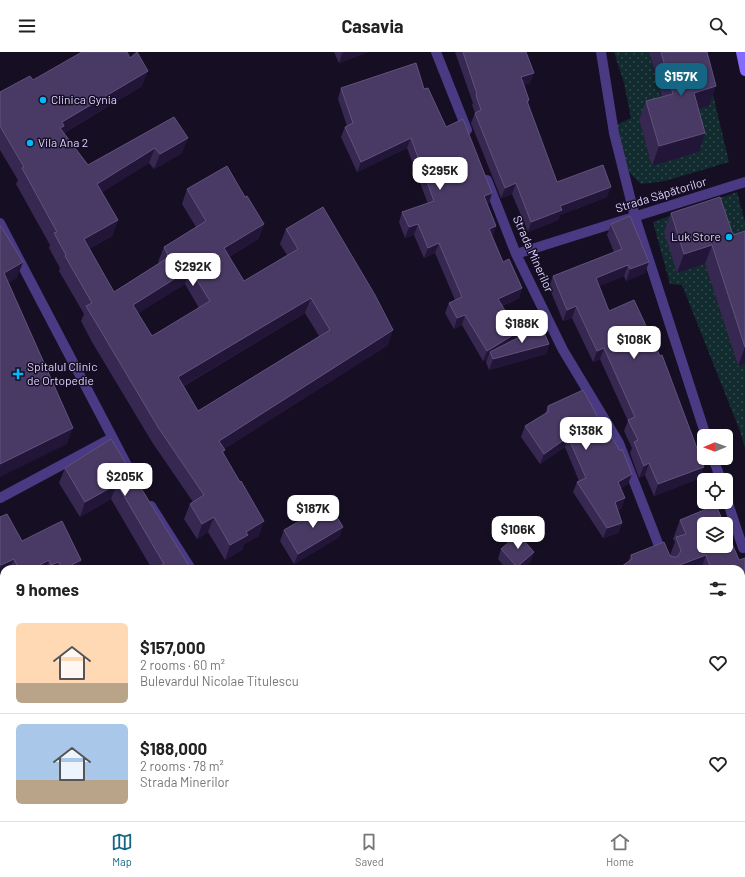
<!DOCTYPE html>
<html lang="en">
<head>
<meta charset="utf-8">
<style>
  body { margin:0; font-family:Barlow,sans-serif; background:#f2f2f2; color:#222; height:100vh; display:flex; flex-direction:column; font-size:15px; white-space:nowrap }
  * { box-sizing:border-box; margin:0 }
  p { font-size:13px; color:#767676 }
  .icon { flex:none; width:22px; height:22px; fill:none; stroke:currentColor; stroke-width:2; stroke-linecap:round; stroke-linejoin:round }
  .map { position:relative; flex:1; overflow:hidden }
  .sheet { position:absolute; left:0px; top:513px; width:745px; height:256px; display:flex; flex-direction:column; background:#fff; border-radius:12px 12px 0 0; box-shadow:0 1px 3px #0004 }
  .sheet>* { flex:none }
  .needle { width:26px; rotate:269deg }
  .controls { position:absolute; left:697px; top:377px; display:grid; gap:8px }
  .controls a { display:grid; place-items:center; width:36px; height:36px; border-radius:6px; background:#fff; box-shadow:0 1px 3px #0004; font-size:20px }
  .price { position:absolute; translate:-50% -34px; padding:0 9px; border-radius:8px; background:#fff; color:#222; font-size:13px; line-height:26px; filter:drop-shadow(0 1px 2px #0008) }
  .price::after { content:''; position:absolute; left:50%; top:24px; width:12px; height:9px; margin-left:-6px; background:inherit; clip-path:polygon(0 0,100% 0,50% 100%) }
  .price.current { background:#146684; color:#fff }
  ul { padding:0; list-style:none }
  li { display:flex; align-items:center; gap:12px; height:100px; padding:0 16px }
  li+li { border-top:1px solid #e0e0e0 }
  li span { display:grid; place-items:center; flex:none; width:112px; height:80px; border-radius:6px; color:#555 }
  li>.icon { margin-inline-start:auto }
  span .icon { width:48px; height:48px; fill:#fffc; stroke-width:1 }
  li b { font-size:17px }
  h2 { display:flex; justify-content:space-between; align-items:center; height:48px; padding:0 16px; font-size:17px }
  header { display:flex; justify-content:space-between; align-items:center; height:52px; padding:0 16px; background:#fff; font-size:18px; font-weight:700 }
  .menu { display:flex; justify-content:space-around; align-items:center; height:56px; border-top:1px solid #e0e0e0; background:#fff; font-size:11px; color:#767676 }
  .menu a { display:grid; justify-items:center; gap:2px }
  .menu .current { color:#146684 }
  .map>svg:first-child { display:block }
</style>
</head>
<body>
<header><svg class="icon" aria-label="menu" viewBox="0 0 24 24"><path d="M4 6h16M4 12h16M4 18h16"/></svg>Casavia<svg class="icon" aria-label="search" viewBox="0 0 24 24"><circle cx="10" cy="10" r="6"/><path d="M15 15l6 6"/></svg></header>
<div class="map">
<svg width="745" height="769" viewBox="0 0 745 769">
  <defs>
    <pattern id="grass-dots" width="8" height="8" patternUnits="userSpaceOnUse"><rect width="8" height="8" fill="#122b2e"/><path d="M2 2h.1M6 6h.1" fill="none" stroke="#34494d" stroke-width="1.8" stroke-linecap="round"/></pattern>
  </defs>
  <rect width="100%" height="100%" fill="#160f24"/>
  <path fill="url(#grass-dots)" d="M614,0H649L666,61L639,68L652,113L687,60L703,0L729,110L665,129L641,132L629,120L615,74L631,66L624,31Z
    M737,140L745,170V210L705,212L738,314L745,312V396L740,379L682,233L670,232L653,170Z
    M741,638L745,650V729L741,724Z"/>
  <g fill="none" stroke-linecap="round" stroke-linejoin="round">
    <path stroke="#493a83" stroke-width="10" d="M436,0L467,78
      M601,0L614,81L635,165L706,384
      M487,128L516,202L563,298L619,391L668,517
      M0,171L129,417
      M516,202L745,130
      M713,406L721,428
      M726,445L743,496
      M0,446L112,386
      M151,454L191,517
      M741,692L745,701
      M358,765L361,769"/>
    <path stroke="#866afe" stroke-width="10" d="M741,0L745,19"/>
  </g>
  <path fill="#372852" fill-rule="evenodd" d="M334,0H368L339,11Z
    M455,0H526L530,31L524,33L529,48L528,52L557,130L607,145L560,163L558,168L528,180L512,142L501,146L471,71L475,61L472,53L473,51Z
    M649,0H707L709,54L699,57V100L652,114L639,68L646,49L662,45Z
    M33,28L142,34L64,81L88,113L174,65L182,101L154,117L149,111L102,140L118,168L112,184L89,197L114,240L159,211L158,210L164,195L196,175L182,152L187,137L245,145L264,172L258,187L229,205L244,229L287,203L280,192L286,177L388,293L224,397L225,398L223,401L259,484L244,492L242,498L225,508L208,480L197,487L184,467L190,452L193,450L152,390L92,290L81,269L84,262L59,219L60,216L49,196L50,193L16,132L18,128L0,98V40ZM185,232L199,256L152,284L138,261ZM305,261L319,284L198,359L184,334Z
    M341,36L424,37L446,75L492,141L489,151L487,152L496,174L492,184L503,210L522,236L519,246L502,254L518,280L516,287L549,292L546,302L489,318L486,310L487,307L483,309L462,273L454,277L445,261L449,251L455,248L435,201L424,206L414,183L405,186L399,170L402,160L428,152L407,96L357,120L341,85L345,75L347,74L338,47Z
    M671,161L733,183L745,179V312L738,314L705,212L677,221L664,180Z
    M611,172L645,221L626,229L624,224L599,234L609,259L700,426L654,444L645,423L639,426L630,401L632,396L624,379L628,369L600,307L593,310L572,266L563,269L549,235L553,224L614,200L607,183Z
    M548,354L628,432L621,436L622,456L618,458L622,471L618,481L603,486L573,440L577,430L579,429L565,395L540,412L521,385L525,374L545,362Z
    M111,387L160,467L191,517H152L111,447L80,465L59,431L65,416Z
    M0,465L22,489L81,508L78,517H4V520L0,522Z
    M680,468L739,508L745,506V650L741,638V517H618L628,510L631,503H670L675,490L673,487Z
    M343,475L339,485L294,512L280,489L284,478Z
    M501,497L534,500L530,510L522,517H506L498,507Z
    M179,765H220L222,769H182Z
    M253,765H336L331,769H255Z
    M401,765H459L462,769H399Z"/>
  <path fill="#221638" d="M345,0H368L339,11L342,1Z
    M148,19L142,34L60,83L54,91L62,70Z
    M534,21L530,31L517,36L521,25Z
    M716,34L709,54L687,60L694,41Z
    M705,81L699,100L652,114L659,94Z
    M188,86L182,101L154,117L160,102Z
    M411,86L407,96L357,120L361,110Z
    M155,96L149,111L91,147L97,132Z
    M516,131L512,142L501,146L505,136Z
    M611,135L607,145L560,163L558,168L528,180L531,170L560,154Z
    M492,141L489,151L480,154L484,144Z
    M118,168L112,184L78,203L84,187Z
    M264,172L258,187L219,211L224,196Z
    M418,172L414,183L405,186L409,175Z
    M496,174L492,184L485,187L489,177Z
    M439,191L435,201L424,206L428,196Z
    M712,193L705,212L677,221L684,202Z
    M23,210L17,226L0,236L4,221Z
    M649,210L645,221L626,229L630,217Z
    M628,213L624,224L592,237L596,226Z
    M190,217L185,232L128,268L133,253Z
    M522,236L519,246L494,257L498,247Z
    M311,246L305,261L173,340L178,325Z
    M576,254L572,266L563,269L567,258Z
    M465,263L462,273L454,277L457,266Z
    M393,278L388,293L213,404L219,389Z
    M518,280L515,290L490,300L487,307L483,309L487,299Z
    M549,292L546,302L489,318L493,307Z
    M745,295V312L738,314Z
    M604,296L600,307L593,310L597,299Z
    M73,376L67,392L0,425V412Z
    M568,385L565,395L540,412L544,402Z
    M649,411L645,423L639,426L644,414Z
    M704,415L700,426L654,444L658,432Z
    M632,422L628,432L614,440L618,430Z
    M117,432L111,447L80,465L85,450Z
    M625,446L622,456L612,460L615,450Z
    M214,465L208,480L197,487L202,472Z
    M264,469L259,484L244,492L242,498L225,508L230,493L246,480Z
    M622,471L618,481L603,486L607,476Z
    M343,475L339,485L294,512L298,502Z
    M534,500L530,510L522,517H516L517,515Z
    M706,503L701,517H669Z
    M14,507L10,517H4V520L0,522V516L1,513Z
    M49,508L46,517H32Z
    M81,508L78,517H64Z
    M59,510L56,517H50L51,513Z
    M269,765H273L271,769H264V768Z
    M327,765H336L331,769H322Z
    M559,765L557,769H553Z"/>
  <path fill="#493a65" stroke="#60527d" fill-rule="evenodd" d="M82,0H127L130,6L137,0L148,19L62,70L64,74L60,76L88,113L174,65L188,86L160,102L155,96L97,132L118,168L84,187L114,240L169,205L164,195L206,169L187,137L227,114L245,145L247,144L264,172L224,196L244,229L298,197L286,177L323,155L375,243L393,278L219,389L225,398L222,399L240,430L241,429L264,469L246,480L248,483L230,493L214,465L202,472L190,452L204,443L158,375L98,274L86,254L92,251L65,204L66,203L54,181L57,180L22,116L24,115L0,74V40L30,24L33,28ZM190,217L210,249L152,284L133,253ZM311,246L330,278L198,359L178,325Z
    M463,0H526L534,21L521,25L529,48L527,49L557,130L603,113L611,135L560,154L562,158L531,170L516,131L505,136L475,61L481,58L476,43L477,42Z
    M661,0H707L716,34L694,41L705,81L659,94L646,49L673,42Z
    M416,11L424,37L428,36L446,75L463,67L492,141L484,144L496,174L489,177L503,210L509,207L522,236L498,247L518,280L487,299L465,263L457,266L449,251L462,245L439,191L428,196L418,172L409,175L402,160L434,149L411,86L361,110L345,75L353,71L341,36Z
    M720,145L733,183L745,179V295L712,193L684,202L671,161Z
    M630,164L649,210L630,217L628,213L596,226L609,259L634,248L660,304L662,303L704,415L658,432L649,411L644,414L634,390L638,388L628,368L635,365L604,296L597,299L576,254L567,258L553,224L622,197L611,172Z
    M0,173L23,210L4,221L73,376L0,412Z
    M541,274L549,292L493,307L490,300Z
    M583,338L605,378L607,377L620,399L622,397L632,422L618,430L625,446L615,450L622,471L607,476L577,430L586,426L568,385L544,402L525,374L548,360V354Z
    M111,387L160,467L191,517H154L164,512L117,432L85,450L65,416Z
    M329,452L343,475L298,502L284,478Z
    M716,453L724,472H704V494H726V477L739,508L745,506V613L741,601V517H711L706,503L669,517H618L632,507L631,503L664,490L670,504L674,505H677L681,499L676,485L686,482L680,468Z
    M7,462L22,489L62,469L81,508L64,517H62L59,510L51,513L49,508L32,517H19L14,507L1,513L0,512V465Z
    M518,482L534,500L517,515L501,497Z
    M0,714L4,722V765H25L27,769H0Z
    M189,765H220L222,769H192Z
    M263,765H269L264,768Z
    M275,765H327L322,769H278Z
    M414,765H459L462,769H417Z
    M484,765H492L495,769H478Z
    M522,765H559L553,769H516Z
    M620,765H643L646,769H614Z"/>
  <g fill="#02b9fb" stroke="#160f24" stroke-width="1.5">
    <circle cx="43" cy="48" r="4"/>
    <circle cx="30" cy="91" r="4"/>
    <circle cx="729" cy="185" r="4"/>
    <path d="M16 316h4v4h4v4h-4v4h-4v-4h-4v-4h4z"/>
  </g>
  <g text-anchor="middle" stroke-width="3" stroke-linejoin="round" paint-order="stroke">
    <g font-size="12" fill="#dfd2ff" stroke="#160f24" text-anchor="start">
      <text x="51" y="52">Clinica Gynia</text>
      <text x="38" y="95">Vila Ana 2</text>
      <text x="721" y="189" text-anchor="end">Luk Store</text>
      <text x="27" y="319">Spitalul Clinic<tspan x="27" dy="14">de Ortopedie</tspan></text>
    </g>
    <g font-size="12" fill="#dfd2ff" stroke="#160f24">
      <text transform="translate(661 143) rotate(-17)" y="4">Strada Săpătorilor</text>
      <text transform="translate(533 202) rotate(66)" y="4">Strada Minerilor</text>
    </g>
  </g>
</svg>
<div class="controls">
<a><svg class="needle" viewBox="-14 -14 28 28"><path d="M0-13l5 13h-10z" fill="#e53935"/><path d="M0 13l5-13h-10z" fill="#767676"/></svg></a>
<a><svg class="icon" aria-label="locate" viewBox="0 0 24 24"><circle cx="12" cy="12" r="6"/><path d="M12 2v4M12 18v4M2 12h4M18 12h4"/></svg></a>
<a><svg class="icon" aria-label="layers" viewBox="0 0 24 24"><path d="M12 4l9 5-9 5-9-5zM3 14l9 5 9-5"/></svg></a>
</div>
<b class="price current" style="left:681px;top:45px">$157K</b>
<b class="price" style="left:440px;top:139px">$295K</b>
<b class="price" style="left:193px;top:235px">$292K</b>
<b class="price" style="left:522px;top:292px">$188K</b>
<b class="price" style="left:634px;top:308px">$108K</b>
<b class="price" style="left:586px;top:399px">$138K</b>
<b class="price" style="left:125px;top:445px">$205K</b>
<b class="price" style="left:313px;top:477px">$187K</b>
<b class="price" style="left:518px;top:498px">$106K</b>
<section class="sheet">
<h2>9 homes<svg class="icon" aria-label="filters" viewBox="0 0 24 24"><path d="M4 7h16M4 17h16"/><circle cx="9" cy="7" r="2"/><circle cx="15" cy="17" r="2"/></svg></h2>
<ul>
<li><span style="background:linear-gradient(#ffd9b3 75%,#b9a48a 0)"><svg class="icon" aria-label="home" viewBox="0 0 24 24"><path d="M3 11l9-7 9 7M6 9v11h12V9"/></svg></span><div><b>$157,000</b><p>2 rooms · 60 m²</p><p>Bulevardul Nicolae Titulescu</p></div><svg class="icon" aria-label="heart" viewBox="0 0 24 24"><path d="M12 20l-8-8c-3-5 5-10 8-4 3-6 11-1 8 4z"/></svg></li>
<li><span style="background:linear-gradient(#a9c7e8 70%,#b9a48a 0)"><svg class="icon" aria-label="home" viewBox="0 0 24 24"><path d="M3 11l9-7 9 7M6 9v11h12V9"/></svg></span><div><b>$188,000</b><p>2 rooms · 78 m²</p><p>Strada Minerilor</p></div><svg class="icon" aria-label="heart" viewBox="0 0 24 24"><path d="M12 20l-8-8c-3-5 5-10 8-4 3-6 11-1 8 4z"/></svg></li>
</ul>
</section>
</div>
<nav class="menu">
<a class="current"><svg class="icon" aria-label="map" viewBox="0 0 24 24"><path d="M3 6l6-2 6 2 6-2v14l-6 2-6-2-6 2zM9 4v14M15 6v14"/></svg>Map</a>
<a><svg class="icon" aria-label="saved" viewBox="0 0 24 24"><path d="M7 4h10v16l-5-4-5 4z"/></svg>Saved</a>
<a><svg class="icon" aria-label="home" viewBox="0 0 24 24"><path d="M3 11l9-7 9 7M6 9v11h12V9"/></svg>Home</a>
</nav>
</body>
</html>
